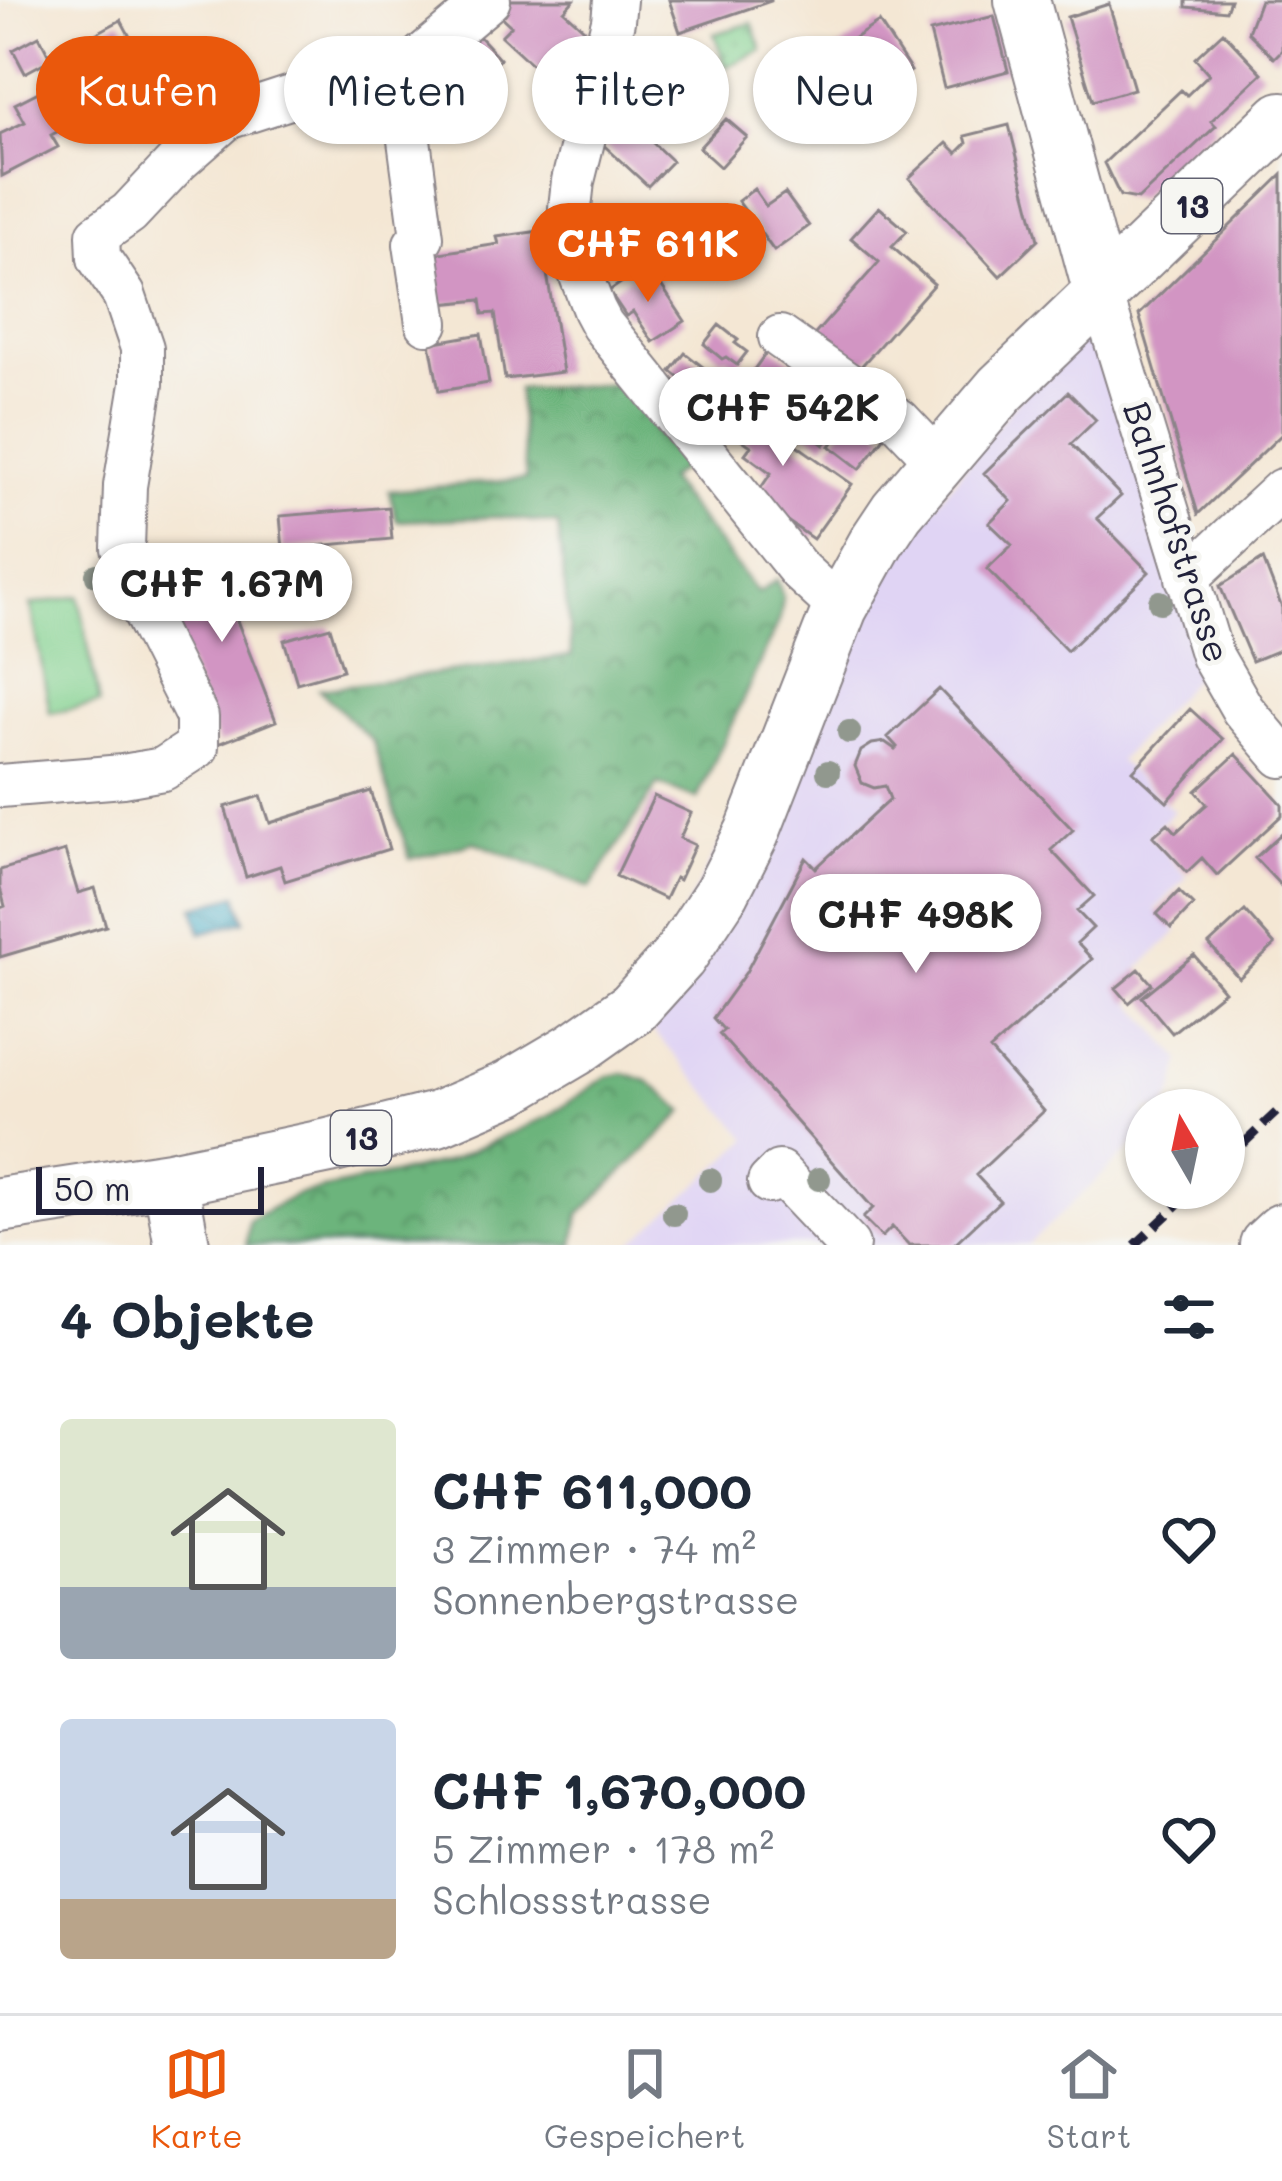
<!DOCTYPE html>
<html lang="de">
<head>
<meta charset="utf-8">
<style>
  body { margin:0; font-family:Mali,sans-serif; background:#f6f6f7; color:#1f2937; height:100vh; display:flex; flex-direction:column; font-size:45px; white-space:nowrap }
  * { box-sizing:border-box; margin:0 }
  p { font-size:39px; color:#747a83 }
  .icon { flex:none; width:66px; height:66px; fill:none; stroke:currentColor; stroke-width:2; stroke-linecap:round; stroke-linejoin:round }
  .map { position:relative; height:1245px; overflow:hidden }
  .panel { display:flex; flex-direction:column; background:#fff; flex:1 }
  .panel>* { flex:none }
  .banner { position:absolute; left:36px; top:36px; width:1212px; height:108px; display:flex; gap:24px }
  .needle { width:78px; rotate:351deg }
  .tools { position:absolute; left:1125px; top:1089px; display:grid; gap:24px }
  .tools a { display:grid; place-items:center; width:120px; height:120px; border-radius:50%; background:#fff; box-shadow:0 3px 9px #0004; font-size:60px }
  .scale { position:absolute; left:36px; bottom:30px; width:228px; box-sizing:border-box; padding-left:12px; border:6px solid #22223b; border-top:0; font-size:33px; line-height:42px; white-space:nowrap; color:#22223b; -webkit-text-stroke:9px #f6f6f2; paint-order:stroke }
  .price { position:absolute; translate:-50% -102px; padding:0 27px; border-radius:42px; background:#fff; color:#222; font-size:39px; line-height:78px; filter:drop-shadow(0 3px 6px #0008) }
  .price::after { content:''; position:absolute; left:50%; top:72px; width:36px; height:27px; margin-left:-18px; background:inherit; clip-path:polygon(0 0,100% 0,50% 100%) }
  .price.selected { background:#ea580c; color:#fff }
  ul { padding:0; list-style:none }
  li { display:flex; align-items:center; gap:36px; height:300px; padding:0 60px }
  li span { display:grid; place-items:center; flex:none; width:336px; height:240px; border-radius:12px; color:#555 }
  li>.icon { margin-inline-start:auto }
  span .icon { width:144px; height:144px; fill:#fffc; stroke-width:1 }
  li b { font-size:51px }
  h2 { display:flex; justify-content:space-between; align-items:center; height:144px; padding:0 60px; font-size:51px }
  .pill { padding:0 42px; border-radius:54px; background:#fff; box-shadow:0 3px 9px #0004; font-size:42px; line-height:108px }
  .pill.selected { background:#ea580c; color:#fff }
  .menu { display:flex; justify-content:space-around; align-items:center; height:168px; border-top:3px solid #e0e1e3; background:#fff; font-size:33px; color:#747a83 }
  .menu a { display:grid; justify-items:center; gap:6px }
  .menu .selected { color:#ea580c }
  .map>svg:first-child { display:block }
</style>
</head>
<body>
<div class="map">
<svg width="1282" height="1245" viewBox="0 0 1282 1245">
  <defs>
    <pattern id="forest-crowns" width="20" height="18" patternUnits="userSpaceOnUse" patternTransform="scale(3)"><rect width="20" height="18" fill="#6cb47b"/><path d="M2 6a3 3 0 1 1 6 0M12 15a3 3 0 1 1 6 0" fill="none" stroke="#589266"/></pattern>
    <pattern id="park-dots" width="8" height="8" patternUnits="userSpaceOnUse" patternTransform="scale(3)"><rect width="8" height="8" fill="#85d291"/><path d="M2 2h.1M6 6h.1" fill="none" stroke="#73b47e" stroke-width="1.8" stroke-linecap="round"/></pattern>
    <pattern id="water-waves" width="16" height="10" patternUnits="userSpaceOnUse" patternTransform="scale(3)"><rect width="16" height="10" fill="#45aac5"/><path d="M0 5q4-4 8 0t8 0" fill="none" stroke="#398aa1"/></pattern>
  </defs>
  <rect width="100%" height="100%" fill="#f6f6f2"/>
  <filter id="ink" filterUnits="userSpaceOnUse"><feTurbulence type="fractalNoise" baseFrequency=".00833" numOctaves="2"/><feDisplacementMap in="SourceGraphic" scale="24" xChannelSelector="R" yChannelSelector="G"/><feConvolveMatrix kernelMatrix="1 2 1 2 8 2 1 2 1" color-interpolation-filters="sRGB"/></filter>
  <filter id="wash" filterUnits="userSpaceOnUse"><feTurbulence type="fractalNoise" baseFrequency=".004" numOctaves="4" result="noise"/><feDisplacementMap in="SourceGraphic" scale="48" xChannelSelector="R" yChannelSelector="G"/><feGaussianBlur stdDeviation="2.7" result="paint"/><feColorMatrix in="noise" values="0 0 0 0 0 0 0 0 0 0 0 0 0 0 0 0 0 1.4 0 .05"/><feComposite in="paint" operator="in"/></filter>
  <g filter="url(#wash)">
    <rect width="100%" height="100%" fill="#f4e7d4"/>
    <path fill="#e0d4f4" d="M1101,293L1203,668L1119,761L1174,811L1149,835L1187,877L1155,910L1178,931L1119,987L1181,1060L1175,1088L1165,1110H1146V1134L1028,1245H630L749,1139L633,1008L825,646Z"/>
    <path fill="#85d291" stroke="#547a66" stroke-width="3" d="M79,596L99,704L50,713L31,605Z"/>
    <path fill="url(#forest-crowns)" stroke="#476b5b" stroke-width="3" d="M621,384L686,466L667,479L758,593L777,580L783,598L780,619L697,799L658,784L590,888L475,842L410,859L373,742L319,689L572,656L558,524L500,517L397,521L389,491L526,479L518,389Z
      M624,1073L648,1081L685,1111L579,1215L574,1245H246L249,1220L297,1195L444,1163L549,1116L606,1077Z"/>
    <path fill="url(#park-dots)" stroke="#547a66" stroke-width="3" d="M752,23L762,50L726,67L714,34Z"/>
    <path fill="url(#water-waves)" stroke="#346680" stroke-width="3" d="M237,895L245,921L201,933L194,907Z"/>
    <g id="blocks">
      <path fill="#d295c3" d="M510,0H574L564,11L593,37L551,82L501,36L511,26L497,13Z
        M669,0H771V1L680,32Z
        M1186,0H1230L1226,11L1186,7Z
        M1260,0H1282V50L1274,58L1248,32Z
        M1109,4L1134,89L1093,101L1067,17Z
        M994,16L1008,71L944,88L930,32Z
        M121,20L135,46L99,64L86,39Z
        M879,22L911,71L803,142L770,93Z
        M473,30L500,59L474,83L448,54Z
        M1223,32L1262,73L1211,121L1216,126L1138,199L1120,196L1104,163L1181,90L1187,95L1209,74L1195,58Z
        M39,36L51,59L25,73L13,50Z
        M637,39L678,71L647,108L607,76Z
        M149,59L161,84L121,104L108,79Z
        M58,82L78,121L51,135L58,147L2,176L0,134L25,122L15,104Z
        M621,113L672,161L648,186L597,139Z
        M726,119L747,137L720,167L699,148Z
        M1009,125L1038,240L1000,276L909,178L947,143L957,153L967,143L965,136Z
        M1282,175V434L1198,514L1139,315Z
        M754,189L766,206L785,193L809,226L774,251L738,201Z
        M879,207L907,231L892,247L934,284L850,379L808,342L879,262L851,238Z
        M700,217L721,251L686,273L665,238Z
        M540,231L563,372L505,379L495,313L483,314L481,300L440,304L433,254L499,244L497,237Z
        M651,270L685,321L653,342L633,312L626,316L609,291L631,276L635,282Z
        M719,325L738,340L735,343L747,352L737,365L726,357L722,359L704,344Z
        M481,334L489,383L439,391L430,343Z
        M771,346L853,405L824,445L742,386Z
        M685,353L708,371L694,389L671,371Z
        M717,389L852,484L813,539L754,498L771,473L745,454L751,446L701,411Z
        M1068,392L1096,420L1071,444L1121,496L1097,518L1149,572L1067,651L987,569L1012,545L989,523L1011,501L984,473Z
        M856,412L886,435L860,469L830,446Z
        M389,507L392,539L283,549L280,516Z
        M255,555L272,599L234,613L276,721L218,744L160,591Z
        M1263,559L1282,608V649L1252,661L1220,586Z
        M330,627L343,670L297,683L284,640Z
        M939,689L1073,830L1051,850L1094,896L1077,911L1093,928L1077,943L1092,959L990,1050L1044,1111L976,1175L1000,1201L953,1245H909L892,1227L882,1237L863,1218L873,1208L719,1034L724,1030L713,1018L746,972L806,858L816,868L890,799L885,786L874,788L862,783L855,766L861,751L872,744L885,742L895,749L897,747L888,737Z
        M1190,709L1223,739L1167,802L1133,771Z
        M1236,754L1282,804V815L1217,875L1202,858L1187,872L1153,836L1168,823L1176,832L1207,804L1196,791Z
        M371,791L389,849L285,881L280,866L246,877L225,807L261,796L270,823Z
        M654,796L691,813L680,838L695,845L679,880L675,878L665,899L616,876Z
        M1282,833V887L1255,858Z
        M65,851L78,893L95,888L106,926L0,957V908L5,906L0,888V870Z
        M1179,891L1193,905L1171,928L1157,914Z
        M1245,911L1275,945L1239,978L1209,944Z
        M1194,955L1224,991L1172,1033L1142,997Z
        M1139,969L1152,984L1129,1003L1116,988Z"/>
    </g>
  </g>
  <g filter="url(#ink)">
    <use href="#blocks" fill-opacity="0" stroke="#8b8488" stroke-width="3"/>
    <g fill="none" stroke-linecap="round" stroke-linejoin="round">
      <g stroke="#8b8488" stroke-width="46">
        <path id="minor" d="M615,0L613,21L573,181L570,208L575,260L594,310L602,325L800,571L840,608
          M397,77L405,110L422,237L415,244L427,323
          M1101,293L1212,656L1243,710L1282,756
          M780,337L899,420L938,461
          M1187,578L1282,490
          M0,786L123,776L163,769L197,747V717L134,592L123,548L125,486L142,384V348L124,295L99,258L98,235L129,213L178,161L227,118L292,97L353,92L397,77L489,0
          M769,1182L779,1172L848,1245"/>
      </g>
      <g stroke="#8b8488" stroke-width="58">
        <path id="major" d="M1022,0L1101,293
          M170,1179L182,1245
          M0,1205L170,1179L329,1146L437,1119L509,1088L575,1049L633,1008L679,957L722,892L752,833L840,608L877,541L897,511L1001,389L1282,119
          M1267,1245L1282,1231"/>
      </g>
      <use href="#minor" stroke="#fff" stroke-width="42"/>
      <use href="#major" stroke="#fff" stroke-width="54"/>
      <path stroke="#22223b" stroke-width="9" stroke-dasharray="18 9" stroke-linecap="butt" d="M1224,1162L1282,1107
        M1135,1245L1196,1188"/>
    </g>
    <g fill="#91988e">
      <circle cx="97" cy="575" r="12"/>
      <circle cx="1160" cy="602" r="12"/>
      <circle cx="849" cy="732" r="12"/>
      <circle cx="828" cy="772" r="12"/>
      <circle cx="819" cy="1179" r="12"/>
      <circle cx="710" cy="1180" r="12"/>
      <circle cx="674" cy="1214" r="12"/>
    </g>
  </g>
  <g text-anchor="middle" stroke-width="10" stroke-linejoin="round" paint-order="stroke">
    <g fill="#f6f6f2" stroke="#626272" stroke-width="3">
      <rect x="1162" y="179" width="60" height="54" rx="9"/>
      <rect x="331" y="1111" width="60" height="54" rx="9"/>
    </g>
    <g font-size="33" font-weight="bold" fill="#22223b">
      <text x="1192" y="218">13</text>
      <text x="361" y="1150">13</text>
    </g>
    <g font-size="36" fill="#22223b" stroke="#f6f6f2">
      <text transform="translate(1177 532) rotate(72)" y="13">Bahnhofstrasse</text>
    </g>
  </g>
</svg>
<div class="tools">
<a><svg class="needle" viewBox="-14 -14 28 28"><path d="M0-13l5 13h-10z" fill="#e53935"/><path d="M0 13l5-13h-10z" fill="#747a83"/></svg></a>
</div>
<div class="scale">50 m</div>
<b class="price selected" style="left:648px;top:305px">CHF 611K</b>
<b class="price" style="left:783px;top:469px">CHF 542K</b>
<b class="price" style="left:222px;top:645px">CHF 1.67M</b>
<b class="price" style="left:916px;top:976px">CHF 498K</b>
<div class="banner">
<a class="pill selected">Kaufen</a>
<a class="pill">Mieten</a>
<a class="pill">Filter</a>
<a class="pill">Neu</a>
</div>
</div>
<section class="panel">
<h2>4 Objekte<svg class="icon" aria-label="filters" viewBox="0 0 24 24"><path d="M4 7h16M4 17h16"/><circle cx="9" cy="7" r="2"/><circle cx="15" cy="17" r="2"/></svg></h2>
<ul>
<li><span style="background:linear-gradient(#dfe7d0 70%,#9aa5b1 0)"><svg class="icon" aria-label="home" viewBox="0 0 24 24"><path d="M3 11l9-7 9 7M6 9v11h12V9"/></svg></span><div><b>CHF 611,000</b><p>3 Zimmer · 74 m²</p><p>Sonnenbergstrasse</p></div><svg class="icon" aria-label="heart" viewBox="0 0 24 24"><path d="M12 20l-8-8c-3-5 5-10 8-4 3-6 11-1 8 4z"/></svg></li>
<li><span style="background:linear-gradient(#c9d6e8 75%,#b9a48a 0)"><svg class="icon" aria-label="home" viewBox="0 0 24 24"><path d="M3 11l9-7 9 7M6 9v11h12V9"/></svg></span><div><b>CHF 1,670,000</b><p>5 Zimmer · 178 m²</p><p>Schlossstrasse</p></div><svg class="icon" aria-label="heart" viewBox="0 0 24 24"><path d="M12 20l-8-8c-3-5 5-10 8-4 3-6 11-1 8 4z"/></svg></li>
</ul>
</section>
<nav class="menu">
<a class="selected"><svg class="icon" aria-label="map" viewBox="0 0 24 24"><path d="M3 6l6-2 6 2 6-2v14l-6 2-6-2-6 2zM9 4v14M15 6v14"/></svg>Karte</a>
<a><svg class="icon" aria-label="saved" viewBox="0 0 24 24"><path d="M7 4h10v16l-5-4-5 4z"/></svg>Gespeichert</a>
<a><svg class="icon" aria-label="home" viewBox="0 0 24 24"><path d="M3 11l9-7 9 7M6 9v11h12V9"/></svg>Start</a>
</nav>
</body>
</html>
